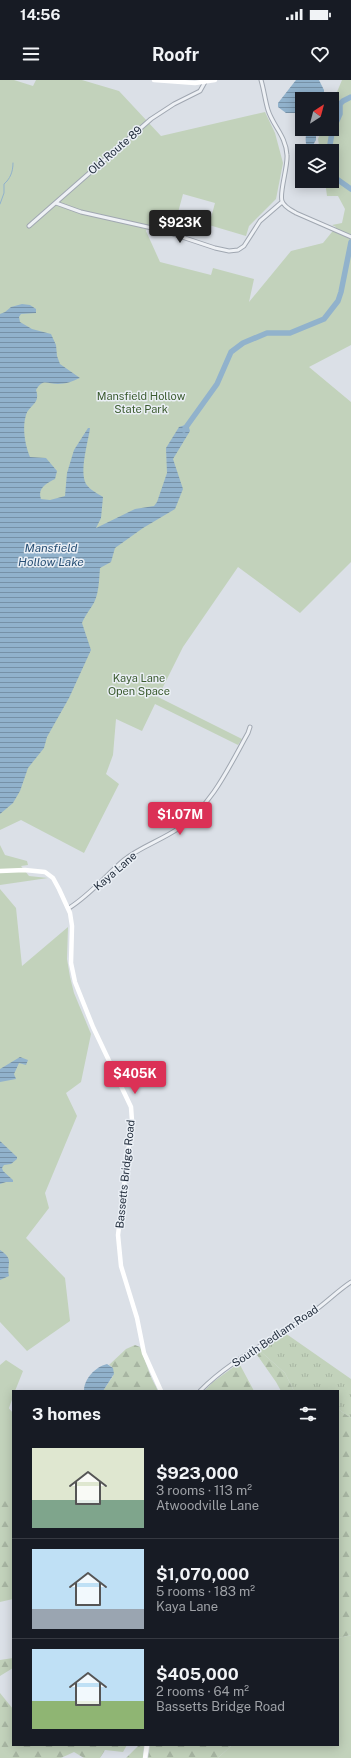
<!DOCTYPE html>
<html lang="en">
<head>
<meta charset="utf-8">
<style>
  body { margin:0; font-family:"Public Sans",sans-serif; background:#20242c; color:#f1f3f6; height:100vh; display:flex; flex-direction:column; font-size:15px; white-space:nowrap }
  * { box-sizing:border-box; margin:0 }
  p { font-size:13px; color:#9ea1a6 }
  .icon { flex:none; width:22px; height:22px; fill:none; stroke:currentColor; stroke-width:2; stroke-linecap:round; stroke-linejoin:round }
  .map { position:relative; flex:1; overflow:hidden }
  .side { position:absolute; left:12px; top:1310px; width:327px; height:356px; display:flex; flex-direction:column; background:#171b24; border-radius:0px; box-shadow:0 2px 10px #0003 }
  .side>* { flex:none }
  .needle { width:26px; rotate:36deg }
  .tools { position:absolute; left:295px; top:12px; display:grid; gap:8px }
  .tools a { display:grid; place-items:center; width:44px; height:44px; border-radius:0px; background:#171b24; box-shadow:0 2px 10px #0003; font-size:20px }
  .price { position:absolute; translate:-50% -34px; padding:0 9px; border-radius:4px; background:#db3156; color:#fff; font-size:13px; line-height:26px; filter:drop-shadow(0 1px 2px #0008) }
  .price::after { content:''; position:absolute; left:50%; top:24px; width:12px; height:9px; margin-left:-6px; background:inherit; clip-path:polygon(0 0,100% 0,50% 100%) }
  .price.active { background:#222; color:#fff }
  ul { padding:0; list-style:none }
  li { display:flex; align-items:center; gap:12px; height:100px; padding:0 20px }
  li+li { border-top:1px solid #363941 }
  li span { display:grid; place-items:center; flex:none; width:112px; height:80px; border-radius:0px; color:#555 }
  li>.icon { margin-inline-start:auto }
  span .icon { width:48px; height:48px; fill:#fffc; stroke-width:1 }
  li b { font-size:17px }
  h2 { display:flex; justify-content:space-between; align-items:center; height:48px; padding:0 20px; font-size:17px }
  .status { display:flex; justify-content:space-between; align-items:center; height:28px; padding:0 20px; background:#171b24; direction:ltr }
  .status svg { height:11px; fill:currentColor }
  header { display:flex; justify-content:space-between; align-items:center; height:52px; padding:0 20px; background:#171b24; font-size:18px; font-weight:700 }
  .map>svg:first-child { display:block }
</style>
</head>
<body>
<div class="status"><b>14:56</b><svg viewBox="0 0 49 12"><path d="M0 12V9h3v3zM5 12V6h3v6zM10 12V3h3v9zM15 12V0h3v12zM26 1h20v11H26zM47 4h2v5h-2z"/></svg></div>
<header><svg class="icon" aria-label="menu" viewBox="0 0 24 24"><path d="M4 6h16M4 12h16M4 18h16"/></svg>Roofr<svg class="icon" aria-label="heart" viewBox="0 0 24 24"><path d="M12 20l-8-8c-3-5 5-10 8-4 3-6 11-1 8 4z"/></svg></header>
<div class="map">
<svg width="351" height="1678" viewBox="0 0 351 1678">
  <defs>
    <pattern id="grass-tufts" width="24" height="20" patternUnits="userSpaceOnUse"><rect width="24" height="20" fill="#c2d2bb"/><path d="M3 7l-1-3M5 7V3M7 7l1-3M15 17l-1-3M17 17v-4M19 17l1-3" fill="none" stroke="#a7b5a2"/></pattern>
    <pattern id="forest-firs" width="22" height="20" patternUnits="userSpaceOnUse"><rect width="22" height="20" fill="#c2d2bb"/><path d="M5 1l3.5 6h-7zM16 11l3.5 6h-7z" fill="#a7b5a2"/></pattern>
    <pattern id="water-rules" width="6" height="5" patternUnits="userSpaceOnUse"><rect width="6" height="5" fill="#91b2cc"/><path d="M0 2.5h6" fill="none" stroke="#7691a7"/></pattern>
  </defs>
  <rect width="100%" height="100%" fill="#dbe0e7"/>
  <path fill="url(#grass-tufts)" d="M285,1253L351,1299V1338L338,1329V1311H294L285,1293L259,1270Z"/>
  <path fill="url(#forest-firs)" d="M135,1265L140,1267L151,1297L158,1311H103L113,1296L112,1287L109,1285L126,1269Z
    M259,1270L285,1293L294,1311H281L276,1302L255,1272Z
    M239,1283L254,1311H204L213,1302Z
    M0,1318L13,1333V1519L0,1522Z
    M338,1329L351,1338V1555L338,1558Z
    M13,1578V1588L0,1596V1580Z
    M0,1613L13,1629V1665H127L123,1672L105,1670L100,1678H84L74,1672L61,1678H0Z
    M139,1665H144L143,1678H126Z
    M150,1665H232L218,1678H148Z"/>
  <path fill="#c2d2bb" d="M0,0H14L33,6L36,0H82L119,11L161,56L265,32L275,53L283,83L276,119L249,146L246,156L209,145L215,123L183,114L173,151L149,144L146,151L160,182L211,195L213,188L254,199L249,222L291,171L323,163L336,147L332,145L342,143L345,129L338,116H327L325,101H332V71H320L318,59L322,49H332V24L342,0H351V265L309,287L351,322V482L300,533L238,487L183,567L158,617L242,659L238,665L155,624L142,651L116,639L113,675L106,694L119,704L84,773L21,740L0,750Z
    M0,765L5,775L27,781L28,785L21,786L29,796L48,798L0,805Z
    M0,809L16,828L22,886L68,847L67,879L70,897L74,913L91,954L81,1002L66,1013L77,1036L45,1113L49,1128L26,1158L65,1198L70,1241L27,1271L0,1242Z
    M6,1280L23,1291L15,1311H13V1317L6,1336L13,1349V1406L0,1411V1285Z
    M351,1555V1678H218L232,1665H338V1558Z"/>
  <path fill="url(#water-rules)" d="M296,0H319L324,10V19H302V33H286L278,27V23Z
    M308,49H316V60L310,70C304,65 305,56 308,49Z
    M22,224L30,225L36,229V233L21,234L19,237L20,242L32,249L51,254L56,265L57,276L60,284L80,298C73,301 66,304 58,304C47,304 43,298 36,310C41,324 29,325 26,335C22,348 25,365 30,377L46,378L57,391L55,399C47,403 37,408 41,419L50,420L65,416L67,393L74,370L88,348H90C88,363 79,391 86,404C90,410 97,413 103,417L101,438L96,448L135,429L154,426L157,422L167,393L166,368L179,347L188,344L190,351L173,379L183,409L175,429L143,448L115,468L111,482L100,488C99,500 99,516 92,526C88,532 85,536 82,543L91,570L69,618L47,657L44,668L28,688L20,711L13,723L0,734V234L5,232L11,227Z
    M20,977L28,980L26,985L19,983L14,994L16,999L0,1002V989Z
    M0,1061L17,1077V1079L11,1084L4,1085L2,1088L3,1091L13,1100V1102H6L0,1104Z
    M0,1170C15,1180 6,1183 9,1196L0,1200Z
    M107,1284L113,1288L114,1294L103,1311H84C84,1299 95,1287 107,1284Z"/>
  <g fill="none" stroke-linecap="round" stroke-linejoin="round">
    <path stroke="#91b2cc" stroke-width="1" d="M0,124L4,113V104C10,99 13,92 13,83"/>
    <path stroke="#91b2cc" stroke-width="5.5" d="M329,71L332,52L340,34V24L343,21L351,17
      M332,91L334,97L351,109
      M184,350L217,304L231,272L243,263L267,253H290L324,239L338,221L341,212L351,162"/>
    <g stroke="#a0a7b1" stroke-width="5">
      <path id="street" d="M261,0C264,10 265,20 268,30C273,46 286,56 287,75C288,87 279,113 282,121C284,127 291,130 296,133L351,157
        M56,123L81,132L161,150L215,168L229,171L238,170L244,166L260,141L282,122
        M29,146L151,39L174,24L200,11L205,2
        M69,828C90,815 105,796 124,780C140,767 162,760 179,748C212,725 229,687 248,653L250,647
        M200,1311C231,1279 274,1260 310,1234C325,1224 337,1211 351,1202"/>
    </g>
    <use href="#street" stroke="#eef1f5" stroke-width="3"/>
    <path stroke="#fff" stroke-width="4.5" d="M154,0L195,3L215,0
      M0,791L25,790L45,792L53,798L59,809L70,833L72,846L71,883L75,902L93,947L131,1027L132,1041L118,1155L121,1186L137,1238L144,1273L161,1311
      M145,1678L147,1665"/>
  </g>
  <g text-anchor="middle" stroke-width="3" stroke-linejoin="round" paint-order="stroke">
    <g font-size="11" fill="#242f3e" stroke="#eaeff5">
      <text transform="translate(115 70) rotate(-41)" y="4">Old Route 89</text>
      <text transform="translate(115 791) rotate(-41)" y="4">Kaya Lane</text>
      <text transform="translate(125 1094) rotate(-84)" y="4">Bassetts Bridge Road</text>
      <text transform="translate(275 1256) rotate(-34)" y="4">South Bedlam Road</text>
    </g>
    <g font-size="11" fill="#3b5b2f" stroke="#eaeff5">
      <text x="141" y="320">Mansfield Hollow<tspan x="141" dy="13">State Park</tspan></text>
      <text x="139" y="602">Kaya Lane<tspan x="139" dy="13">Open Space</tspan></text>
    </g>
    <g font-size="12" font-style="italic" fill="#2a5176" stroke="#eaeff5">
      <text x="51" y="472">Mansfield<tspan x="51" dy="14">Hollow Lake</tspan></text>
    </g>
  </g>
</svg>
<div class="tools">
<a><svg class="needle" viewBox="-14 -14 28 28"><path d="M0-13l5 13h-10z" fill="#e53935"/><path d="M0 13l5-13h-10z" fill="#9ea1a6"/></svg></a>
<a><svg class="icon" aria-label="layers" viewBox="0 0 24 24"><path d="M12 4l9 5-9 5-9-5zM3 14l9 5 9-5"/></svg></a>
</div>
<b class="price active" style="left:180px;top:164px">$923K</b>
<b class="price" style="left:180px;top:756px">$1.07M</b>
<b class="price" style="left:135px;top:1015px">$405K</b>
<section class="side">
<h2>3 homes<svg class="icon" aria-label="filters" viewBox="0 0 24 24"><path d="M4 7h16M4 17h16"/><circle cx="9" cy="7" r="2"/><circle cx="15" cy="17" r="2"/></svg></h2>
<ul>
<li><span style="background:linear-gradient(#dfe7d0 65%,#7fa58c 0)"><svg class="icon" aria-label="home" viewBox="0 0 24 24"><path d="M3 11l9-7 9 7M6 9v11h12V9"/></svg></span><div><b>$923,000</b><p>3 rooms · 113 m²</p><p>Atwoodville Lane</p></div></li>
<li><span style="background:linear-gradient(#bfe0f5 75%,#9aa5b1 0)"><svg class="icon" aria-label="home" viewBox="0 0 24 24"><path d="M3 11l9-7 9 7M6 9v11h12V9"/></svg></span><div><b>$1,070,000</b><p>5 rooms · 183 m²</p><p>Kaya Lane</p></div></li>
<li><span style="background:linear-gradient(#bfe0f5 65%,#8fb573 0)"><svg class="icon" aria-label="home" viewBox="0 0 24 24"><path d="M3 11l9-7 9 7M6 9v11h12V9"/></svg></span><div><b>$405,000</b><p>2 rooms · 64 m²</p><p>Bassetts Bridge Road</p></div></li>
</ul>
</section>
</div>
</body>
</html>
